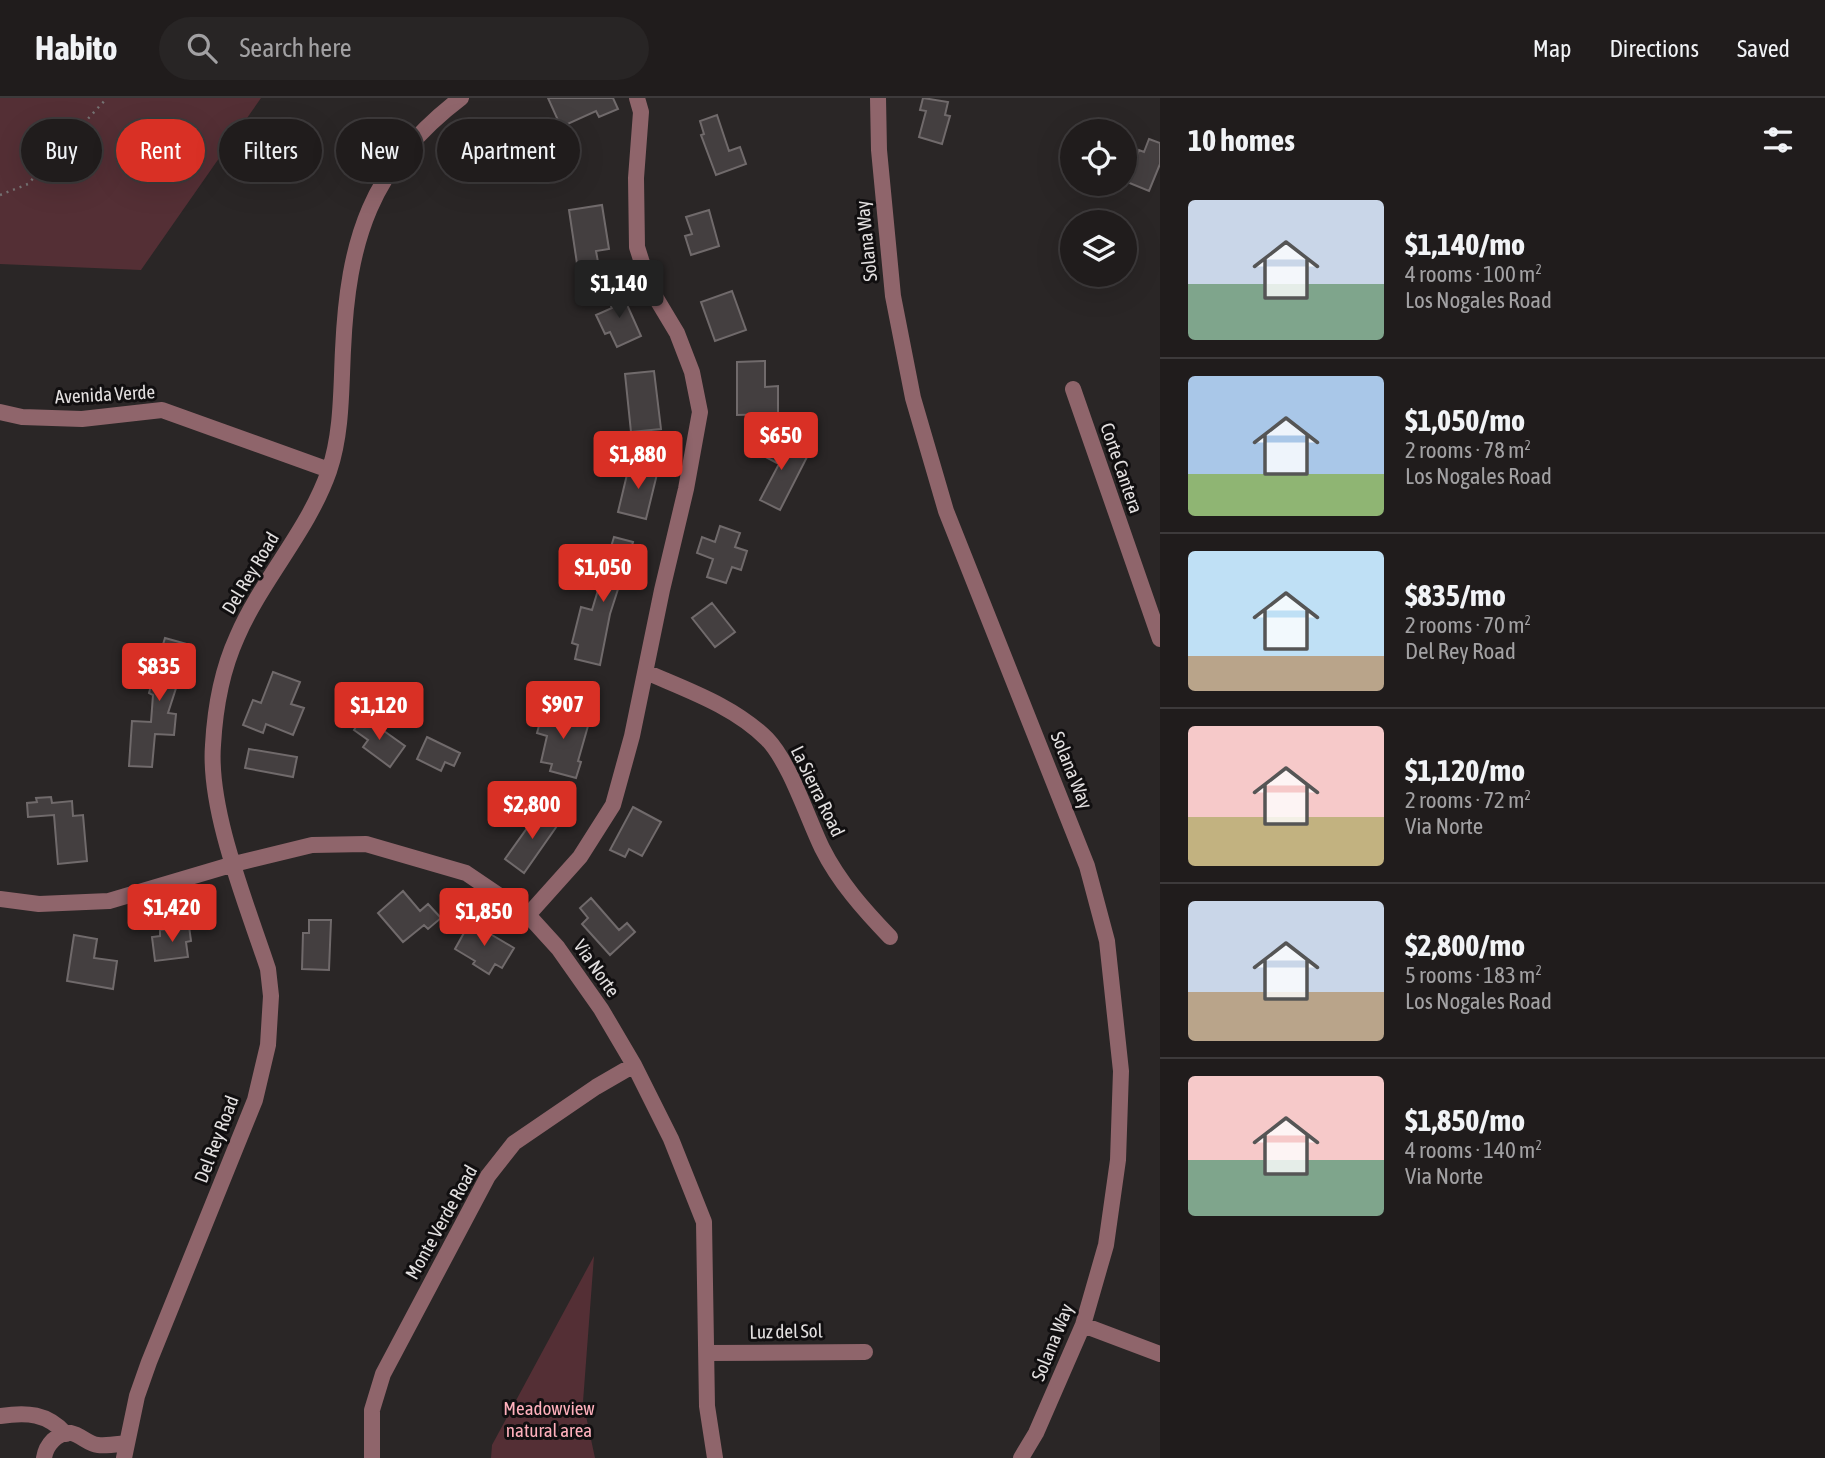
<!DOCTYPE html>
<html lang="en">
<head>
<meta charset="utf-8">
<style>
  body { margin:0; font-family:"Asap Condensed",sans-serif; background:#282525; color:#f1f3f6; height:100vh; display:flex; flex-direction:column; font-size:26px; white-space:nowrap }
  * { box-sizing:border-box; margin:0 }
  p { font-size:23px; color:#a2a1a3 }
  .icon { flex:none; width:38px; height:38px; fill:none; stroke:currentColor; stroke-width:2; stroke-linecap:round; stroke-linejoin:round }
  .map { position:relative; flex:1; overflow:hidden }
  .details { display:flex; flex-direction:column; background:#201c1c; width:665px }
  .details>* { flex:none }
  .top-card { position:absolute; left:21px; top:21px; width:665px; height:63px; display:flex; gap:14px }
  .fabs { position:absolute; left:1060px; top:21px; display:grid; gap:14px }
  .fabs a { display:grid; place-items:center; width:77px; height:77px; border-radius:50%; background:#201c1c; box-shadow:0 7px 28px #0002,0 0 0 2px #3d3a3b; font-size:35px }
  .price { position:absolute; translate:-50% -60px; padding:0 16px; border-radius:7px; background:#d93025; color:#fff; font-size:23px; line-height:46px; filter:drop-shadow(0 2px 4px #0008) }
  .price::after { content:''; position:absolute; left:50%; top:42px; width:21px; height:16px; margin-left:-10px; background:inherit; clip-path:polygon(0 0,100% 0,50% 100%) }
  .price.on { background:#222; color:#fff }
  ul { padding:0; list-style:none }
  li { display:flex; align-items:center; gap:21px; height:175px; padding:0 28px }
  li+li { border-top:2px solid #3d3a3b }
  li span { display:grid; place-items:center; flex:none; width:196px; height:140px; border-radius:7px; color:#555 }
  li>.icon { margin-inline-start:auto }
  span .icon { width:84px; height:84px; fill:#fffc; stroke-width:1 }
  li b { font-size:30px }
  h2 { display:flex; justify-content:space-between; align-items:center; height:84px; padding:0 28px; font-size:30px }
  .pill { padding:0 24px; border-radius:32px; background:#201c1c; box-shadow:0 7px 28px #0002,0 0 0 2px #3d3a3b; font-size:24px; line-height:63px }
  .pill.on { background:#d93025; color:#fff }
  header { display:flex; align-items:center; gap:42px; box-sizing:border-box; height:98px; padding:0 35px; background:#201c1c; border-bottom:2px solid #3d3a3b }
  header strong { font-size:33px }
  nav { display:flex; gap:38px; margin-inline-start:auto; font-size:24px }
  .search { width:490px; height:63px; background:#282525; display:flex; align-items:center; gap:18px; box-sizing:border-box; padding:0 24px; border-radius:38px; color:#a2a1a3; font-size:26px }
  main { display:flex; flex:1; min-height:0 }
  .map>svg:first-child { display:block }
</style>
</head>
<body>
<header>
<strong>Habito</strong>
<div class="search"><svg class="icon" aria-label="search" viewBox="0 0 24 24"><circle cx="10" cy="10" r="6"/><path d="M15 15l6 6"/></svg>Search here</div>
<nav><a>Map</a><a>Directions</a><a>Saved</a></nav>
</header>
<main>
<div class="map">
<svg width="1160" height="1360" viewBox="0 0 1160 1360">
  <rect width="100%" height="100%" fill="#2a2626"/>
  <path fill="#542f35" d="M0,0H261L141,172L0,166Z
    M594,1158L583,1304L595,1360H491L492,1347Z"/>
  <path fill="#443f40" stroke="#706a6b" stroke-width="2" d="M548,0H613L618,11L599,19L596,13L561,29Z
    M923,0L948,4L945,17L950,18L942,46L919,39L926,13L920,12Z
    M717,17L729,53L740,49L746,66L716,77L701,37L704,36L700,23Z
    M1149,41L1160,45V66L1149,93L1127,84L1139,52L1144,54Z
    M602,107L609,151L596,153L600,175L579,179L569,112Z
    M709,112L719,148L691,157L685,138L692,136L686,119Z
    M620,191L641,238L617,249L610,234L605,236L596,217L612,210L606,197Z
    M732,193L746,232L715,243L701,204Z
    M765,263V289L778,288V316L737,317V264Z
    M654,273L661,331L631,334L625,276Z
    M763,341L787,353L789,349L807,359L780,412L760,402L779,366L756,354Z
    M630,364L658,372L646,421L618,414Z
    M720,428L740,435L735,449L747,453L741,472L732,469L726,485L707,479L713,461L697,455L702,439L715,444Z
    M614,439L633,444L630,455L634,456L625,486L620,485L610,516L600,567L575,561L578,547L572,545L581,509L592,512Z
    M712,505L735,534L715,549L692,520Z
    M165,540L190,547L168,615L176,616L174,637L155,636L152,669L129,668L132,623L151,624L153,597L149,595L152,584L145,582L150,564L157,566Z
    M273,574L300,584L291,606L304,610L293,637L266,626L263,635L243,627L253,602L261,605Z
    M544,609L590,621L578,663L581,664L576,680L550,673L552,666L541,664L547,638L537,635Z
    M363,618L405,648L390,669L363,649L368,642L354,632Z
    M427,639L460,655L454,668L445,664L441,673L417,661Z
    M249,651L297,659L293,679L245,670Z
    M51,699L52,705L72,703L73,718L83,717L87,763L58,766L54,717L28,719L27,705L37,704L36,700Z
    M633,709L661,724L642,758L629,751L625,759L610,752Z
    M540,712L559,725L524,775L505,761Z
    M403,793L420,813L428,806L441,820L428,831L424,827L403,844L378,815Z
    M591,800L619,832L627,825L635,834L610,857L582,826L588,820L580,810Z
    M309,822H331L329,872L302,871L303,835H309Z
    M470,824L514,850L502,870L495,866L489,876L473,866L475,863L455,851Z
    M189,828L191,843L186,844L188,859L155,863L152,839L160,838V832Z
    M74,837L97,841L94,860L117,863L113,891L67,883Z"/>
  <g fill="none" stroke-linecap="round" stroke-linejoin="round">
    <path stroke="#757272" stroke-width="2.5" stroke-dasharray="2 5" stroke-linecap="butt" d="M0,97L28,86L107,0"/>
    <path stroke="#8f656b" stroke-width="16" d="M878,0L879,52L893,198L913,300L946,413L1087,768L1107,843L1121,973L1118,1062L1106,1147L1083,1227L1036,1335L1021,1360
      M1073,291L1160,541
      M0,314L22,319L82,321L162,312L329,372
      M646,574C687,592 734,608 767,641C790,665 807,719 822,750C839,784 864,812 890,839
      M0,801L39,806L109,803L234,766L312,747L366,746L466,775L528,817L558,850L601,911L634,967L671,1041L704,1124L707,1308L715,1360
      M528,817L580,759L613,707L632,638L662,492L686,391L700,314L692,274L677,235L650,190L637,149L636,80L641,14L637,0
      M1083,1227L1160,1256
      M707,1255L865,1254
      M0,1318C27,1314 47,1315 66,1336
      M44,1360C46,1347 57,1334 71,1335C81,1337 88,1346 98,1347C107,1348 118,1346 127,1345
      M124,1360L137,1298L149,1264L255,1002L268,947L271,898L268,871C247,807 208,713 213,647C215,611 222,572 237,539C262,481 308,433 329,373C342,335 341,292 343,252C348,142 370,69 461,0
      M372,1360V1312L383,1276L488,1078L514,1045L596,989L634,967"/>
  </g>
  <g text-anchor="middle" stroke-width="6" stroke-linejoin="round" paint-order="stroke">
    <g font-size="19" fill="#e3e0e0" stroke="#110f10">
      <text transform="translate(866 143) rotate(-96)" y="7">Solana Way</text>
      <text transform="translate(105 296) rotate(-3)" y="7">Avenida Verde</text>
      <text transform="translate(1122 370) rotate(71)" y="7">Corte Cantera</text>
      <text transform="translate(250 475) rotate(-59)" y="7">Del Rey Road</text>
      <text transform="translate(1072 672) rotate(68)" y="7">Solana Way</text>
      <text transform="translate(818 693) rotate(64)" y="7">La Sierra Road</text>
      <text transform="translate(597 870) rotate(55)" y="7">Via Norte</text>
      <text transform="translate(216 1041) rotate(-69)" y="7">Del Rey Road</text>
      <text transform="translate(441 1124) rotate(-61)" y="7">Monte Verde Road</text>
      <text transform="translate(786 1233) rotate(-1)" y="7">Luz del Sol</text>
      <text transform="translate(1052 1244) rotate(-68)" y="7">Solana Way</text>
    </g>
    <g font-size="19" fill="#ffb0bc" stroke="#110f10">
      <text x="549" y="1317">Meadowview<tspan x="549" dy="22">natural area</tspan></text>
    </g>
  </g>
</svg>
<div class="fabs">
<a><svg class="icon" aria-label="locate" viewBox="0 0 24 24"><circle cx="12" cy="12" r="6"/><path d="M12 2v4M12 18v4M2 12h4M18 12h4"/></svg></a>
<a><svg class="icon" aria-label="layers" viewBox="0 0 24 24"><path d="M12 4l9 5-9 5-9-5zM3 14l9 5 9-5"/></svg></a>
</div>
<b class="price on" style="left:619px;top:222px">$1,140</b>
<b class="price" style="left:781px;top:374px">$650</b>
<b class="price" style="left:638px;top:393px">$1,880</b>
<b class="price" style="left:603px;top:506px">$1,050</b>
<b class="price" style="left:159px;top:605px">$835</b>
<b class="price" style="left:563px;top:643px">$907</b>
<b class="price" style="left:379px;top:644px">$1,120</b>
<b class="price" style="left:532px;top:743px">$2,800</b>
<b class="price" style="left:172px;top:846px">$1,420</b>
<b class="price" style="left:484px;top:850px">$1,850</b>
<div class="top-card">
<a class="pill">Buy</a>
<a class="pill on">Rent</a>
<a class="pill">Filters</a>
<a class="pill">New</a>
<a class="pill">Apartment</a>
</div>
</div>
<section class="details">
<h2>10 homes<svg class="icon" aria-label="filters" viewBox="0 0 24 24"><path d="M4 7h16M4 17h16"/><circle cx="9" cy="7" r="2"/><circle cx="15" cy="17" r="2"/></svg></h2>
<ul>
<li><span style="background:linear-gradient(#c9d6e8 60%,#7fa58c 0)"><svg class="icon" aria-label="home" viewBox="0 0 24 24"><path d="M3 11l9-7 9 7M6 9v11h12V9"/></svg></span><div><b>$1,140/mo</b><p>4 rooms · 100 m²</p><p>Los Nogales Road</p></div></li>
<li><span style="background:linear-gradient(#a9c7e8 70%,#8fb573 0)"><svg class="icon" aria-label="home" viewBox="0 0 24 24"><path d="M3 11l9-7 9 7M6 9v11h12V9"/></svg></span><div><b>$1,050/mo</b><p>2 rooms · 78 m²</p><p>Los Nogales Road</p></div></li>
<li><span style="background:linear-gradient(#bfe0f5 75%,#b9a48a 0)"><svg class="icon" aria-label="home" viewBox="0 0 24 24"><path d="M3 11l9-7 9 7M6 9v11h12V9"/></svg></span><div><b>$835/mo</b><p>2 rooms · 70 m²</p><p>Del Rey Road</p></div></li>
<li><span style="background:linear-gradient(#f6c9c9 65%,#c2b280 0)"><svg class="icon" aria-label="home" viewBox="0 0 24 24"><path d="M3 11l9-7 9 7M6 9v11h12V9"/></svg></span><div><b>$1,120/mo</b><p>2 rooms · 72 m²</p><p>Via Norte</p></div></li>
<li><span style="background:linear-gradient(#c9d6e8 65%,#b9a48a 0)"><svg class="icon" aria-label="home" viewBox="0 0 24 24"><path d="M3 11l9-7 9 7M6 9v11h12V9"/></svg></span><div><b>$2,800/mo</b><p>5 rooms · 183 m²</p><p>Los Nogales Road</p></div></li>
<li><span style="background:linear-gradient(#f6c9c9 60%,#7fa58c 0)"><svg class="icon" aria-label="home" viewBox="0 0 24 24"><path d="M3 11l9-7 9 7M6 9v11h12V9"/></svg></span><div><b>$1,850/mo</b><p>4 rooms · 140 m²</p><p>Via Norte</p></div></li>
</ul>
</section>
</main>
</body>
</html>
